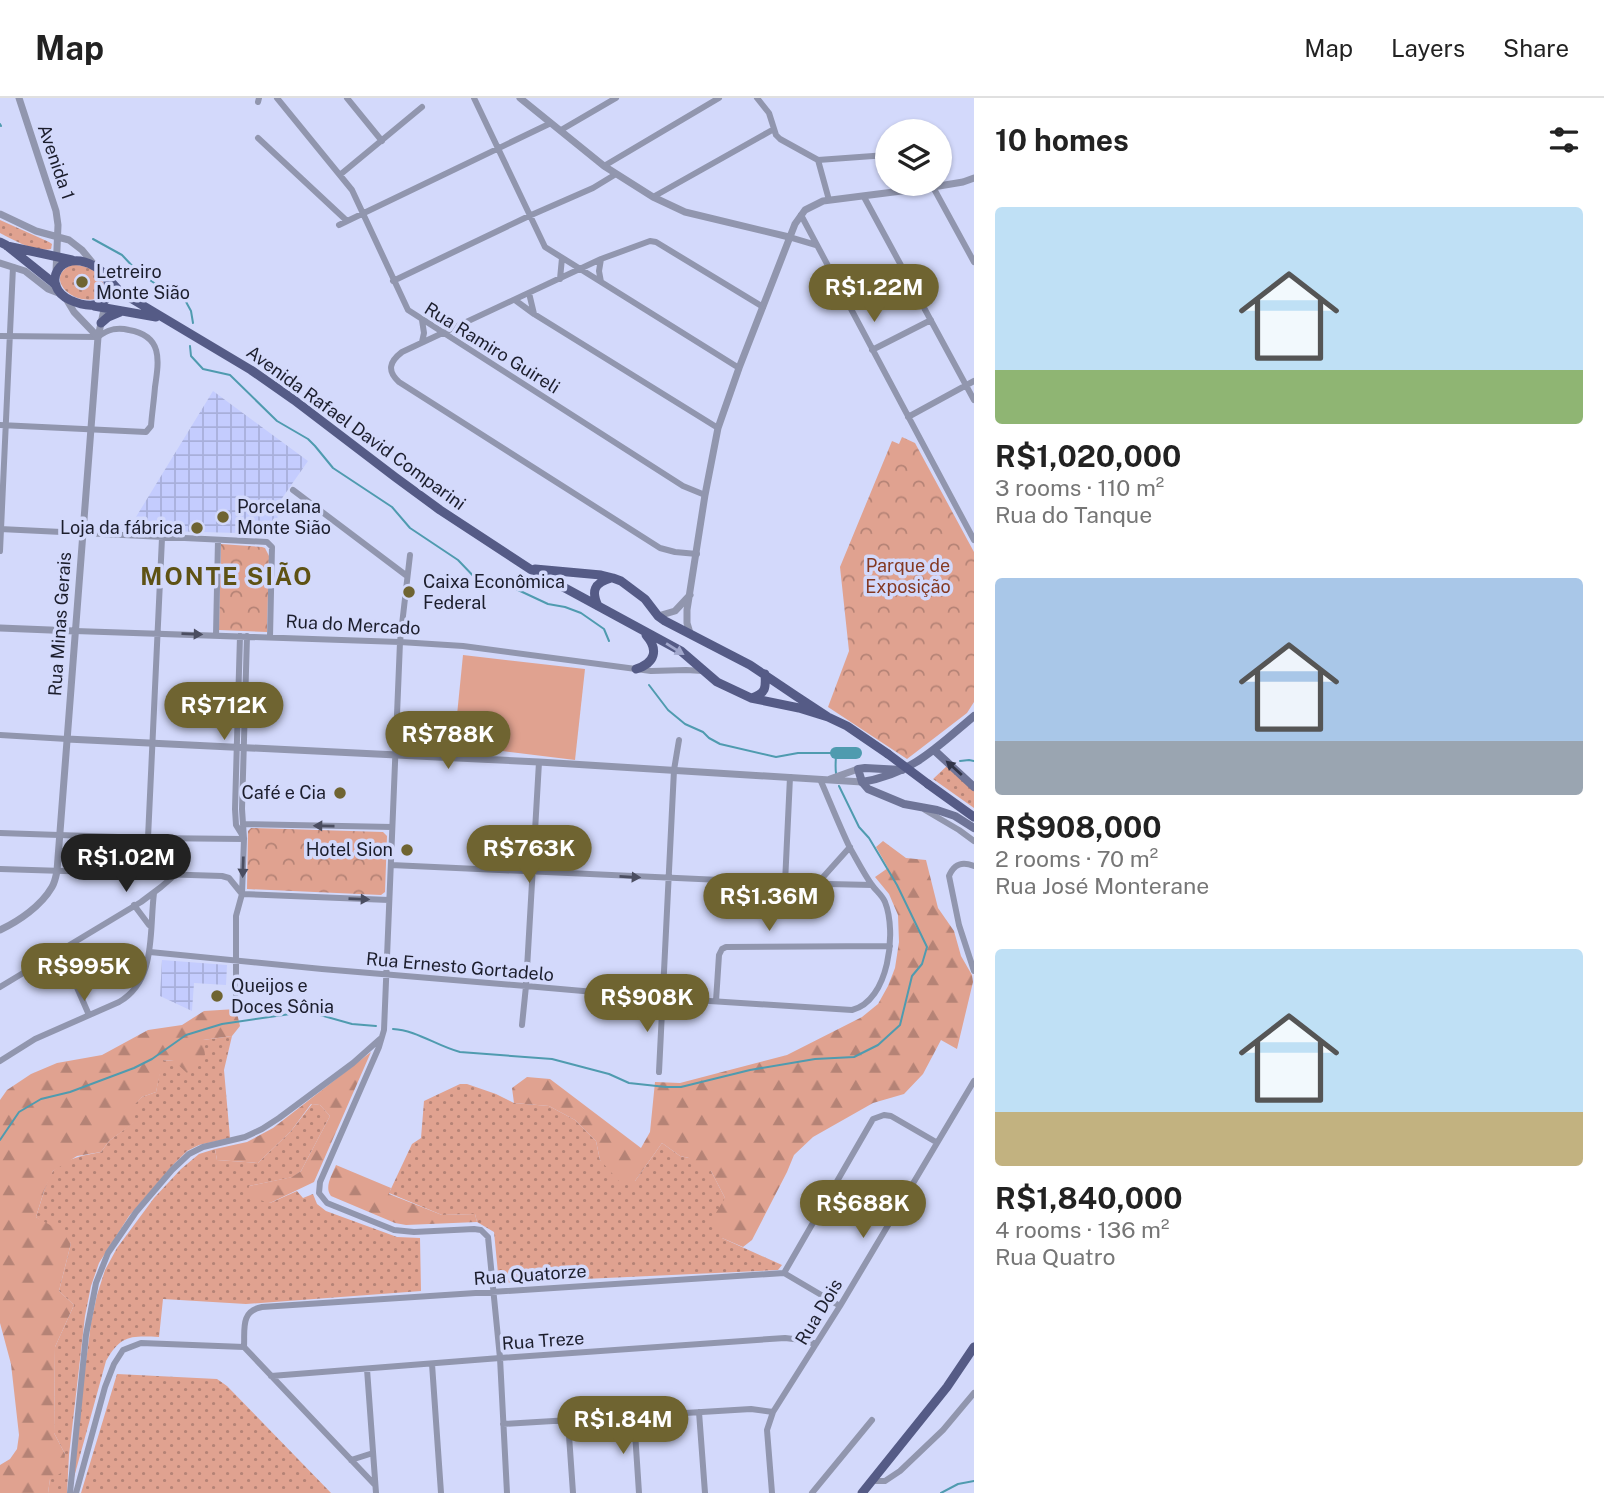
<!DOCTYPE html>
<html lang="en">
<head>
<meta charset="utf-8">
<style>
  body { margin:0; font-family:"Public Sans",sans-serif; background:#f2f2f2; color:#222; height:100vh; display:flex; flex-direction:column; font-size:26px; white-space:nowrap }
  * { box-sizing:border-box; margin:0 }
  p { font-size:23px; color:#767676 }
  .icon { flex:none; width:38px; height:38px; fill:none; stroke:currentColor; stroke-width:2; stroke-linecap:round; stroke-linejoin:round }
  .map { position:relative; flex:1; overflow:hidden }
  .side { display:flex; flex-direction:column; background:#fff; width:630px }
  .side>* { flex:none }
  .buttons { position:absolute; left:875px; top:21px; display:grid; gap:14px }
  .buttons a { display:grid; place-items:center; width:77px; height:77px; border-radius:50%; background:#fff; box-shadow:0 2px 5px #0004; font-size:35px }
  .price { position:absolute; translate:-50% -60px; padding:0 16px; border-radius:24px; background:#6f6431; color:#fff; font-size:23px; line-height:46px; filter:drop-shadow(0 2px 4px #0008) }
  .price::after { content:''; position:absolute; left:50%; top:42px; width:21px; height:16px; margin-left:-10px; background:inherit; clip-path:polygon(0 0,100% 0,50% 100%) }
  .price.on { background:#222; color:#fff }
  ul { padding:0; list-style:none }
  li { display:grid; align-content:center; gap:14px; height:371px; padding:0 21px }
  li span { display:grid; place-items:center; height:217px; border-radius:7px; color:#555 }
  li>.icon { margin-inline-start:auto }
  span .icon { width:126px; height:126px; fill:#fffc; stroke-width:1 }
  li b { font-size:30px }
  h2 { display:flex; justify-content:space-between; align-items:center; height:84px; padding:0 21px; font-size:30px }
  header { display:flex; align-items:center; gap:42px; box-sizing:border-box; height:98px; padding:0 35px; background:#fff; border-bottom:2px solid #e0e0e0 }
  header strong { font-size:33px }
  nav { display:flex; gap:38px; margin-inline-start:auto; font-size:24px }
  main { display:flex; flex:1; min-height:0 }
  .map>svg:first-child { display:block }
</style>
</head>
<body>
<header>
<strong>Map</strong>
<nav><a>Map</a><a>Layers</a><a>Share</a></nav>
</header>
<main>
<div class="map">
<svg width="974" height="1395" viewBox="0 0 974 1395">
  <defs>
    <pattern id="industrial-grid" width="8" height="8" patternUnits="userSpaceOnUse" patternTransform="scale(1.75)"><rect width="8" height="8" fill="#c4ccfe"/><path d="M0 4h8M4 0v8" fill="none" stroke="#a8afda"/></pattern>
    <pattern id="grass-dots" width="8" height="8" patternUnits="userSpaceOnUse" patternTransform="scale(1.75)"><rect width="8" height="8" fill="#e0a290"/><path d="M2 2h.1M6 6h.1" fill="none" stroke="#b58376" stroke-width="1.8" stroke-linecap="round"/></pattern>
    <pattern id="forest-firs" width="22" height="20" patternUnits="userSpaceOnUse" patternTransform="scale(1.75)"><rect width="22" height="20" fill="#e0a290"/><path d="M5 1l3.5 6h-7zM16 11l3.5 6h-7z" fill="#b58376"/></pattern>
    <pattern id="park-crowns" width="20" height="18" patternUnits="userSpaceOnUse" patternTransform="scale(1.75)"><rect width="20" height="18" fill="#e0a290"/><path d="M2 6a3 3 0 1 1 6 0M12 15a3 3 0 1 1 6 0" fill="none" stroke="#b58376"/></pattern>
  </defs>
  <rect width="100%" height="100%" fill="#d3d9fb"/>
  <path fill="#c4ccfe" d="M118,752H150L149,769L117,768Z"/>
  <path fill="url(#industrial-grid)" d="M213,293L308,363L278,406L277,436L128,432Z
    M162,862L227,867L226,887L194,885L192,913L160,898Z"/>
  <path fill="url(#grass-dots)" d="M0,122L49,144L52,146L51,151C35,154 15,143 0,135Z
    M72,167C89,166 111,179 102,199C74,211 42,179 72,167Z
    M948,667L974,691V710L933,681Z
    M232,938L224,972L230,1040L199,1047L187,1053L174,1066L129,1118L99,1165L91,1188L85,1218L69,1357L67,1395H48L50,1381L65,1356L54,1335L55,1249L74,1207L59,1193L71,1145L36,1119C40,1108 47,1079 54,1072C66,1060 85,1057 101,1054L109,1043L134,1024L131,1009L142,999L156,994L162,962L174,963L203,942Z
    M460,986H467L496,996L514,1005L549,1008L575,1022L596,1043L600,1062L635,1083L662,1045L680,1058L689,1060L711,1073L725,1100L722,1140L782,1167L778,1172L499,1185L494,1134L477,1124L475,1116L442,1117L389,1095L412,1046L421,1040L424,1003Z
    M312,1006L320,1007L330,1018L301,1073L293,1079L249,1088L270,1105L297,1093L303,1100L313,1096L317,1106L326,1113L397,1139L420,1140L421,1193L246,1206L163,1201L159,1239C130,1238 121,1237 106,1263L73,1383L77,1333L91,1225L97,1197L105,1172L117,1150L154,1100L181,1071L199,1056L215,1051L217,1062L258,1065L291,1033Z
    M117,1276L217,1281L227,1288L331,1395H81Z"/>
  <path fill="url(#forest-firs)" d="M883,743L906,760L926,762L938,810L954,833L961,858L972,877L973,884L957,951L941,942L923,976L904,996L873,1005L813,1039L794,1057L787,1074L752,1142L743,1149L722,1140L711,1123L725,1100L711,1073L693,1071L689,1060L680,1058L662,1045L635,1083H619L600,1062L596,1043L575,1022L549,1008L514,1005L512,990L527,979L550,981L641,1050L650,1034L655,984L680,985L787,957L862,919L878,906L888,888L895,870L899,844L898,817L889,796L875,779L888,770L876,749Z
    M236,911L240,928L232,938L203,942L205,957L187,975L174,963L163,962L156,994L142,999L132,1009L135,1024L109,1043L101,1054L77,1058L53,1073L44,1093L36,1119L64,1135L71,1145L59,1193L74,1207L55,1249L54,1335L65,1356L63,1374L50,1381L48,1395H0V1367L10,1361L17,1351L19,1337L11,1266L0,1225V1002L7,992L31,976L57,965L102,957L148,932L182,927L204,913Z
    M371,954L314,1084L270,1105L247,1098L249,1088L292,1079L301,1073L330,1018L320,1007L311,1006L291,1033L258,1065L217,1062L215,1051L247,1044L273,1030Z
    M336,1067L391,1090L389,1096L442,1117L475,1116L477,1124L406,1127L395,1125L331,1098C324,1089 332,1077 336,1067Z"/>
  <path fill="url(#park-crowns)" d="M902,339L915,345L974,454V604L967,615L907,661L828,609L849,553L840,469L892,343L899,346Z
    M221,446L262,449L265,450L269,458L267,534L219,532Z
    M251,730L383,734L387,738L385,794L381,797L247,791L248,733Z"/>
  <path fill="#e0a290" d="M463,557L585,571L575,662L454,647Z"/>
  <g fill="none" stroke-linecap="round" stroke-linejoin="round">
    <path stroke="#4f9baf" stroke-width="2" d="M0,26L1,28
      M93,141L122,157L138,174L163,191L185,202L191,213L193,225
      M190,248L191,258L203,271L230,277L277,323L308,341L315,348L333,370L392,409L410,430L458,462L481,486L490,489L518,492L548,506L565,509L581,515L604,531L609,543
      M649,587L668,612L685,626L703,634L709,640L720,646L776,659L798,655H836C836,662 835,668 836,675
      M960,663L969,662L974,663
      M393,931C416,932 437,948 460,954L552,961L609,976L629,985L666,989H681L750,972L815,961L854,959L878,947L900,927L912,878L922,866L927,849L897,787L869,740L859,729L839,688
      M0,1042L19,1014L41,1001L70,994L134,970L152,961L186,937L222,926L297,915L320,917L352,926L376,928
      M941,1395L958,1386L974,1383"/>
    <path stroke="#4f9baf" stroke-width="12" d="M836,655H856"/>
    <path stroke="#9196ae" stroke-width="6" d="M277,0L352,92L408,212L683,388L705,397
      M347,0L382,43
      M474,0L545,149L739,270
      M757,0L769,15L776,37L780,41L818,62L829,102
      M258,4L259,0
      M561,32L616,0
      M258,40L347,123
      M818,62L887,57
      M604,68L719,0
      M341,76L422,9
      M933,89L974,164
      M653,99L774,31
      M864,99L974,302
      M801,117L974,442
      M339,127L551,25
      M789,139L816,147
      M560,181L562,160
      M393,183L529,118L593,90L616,76
      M601,184L599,173L601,161
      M529,195L534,216
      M515,202L534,216L718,330
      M422,222L424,235L422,244
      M0,238L98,239C108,231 117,229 129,232C163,238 159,262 155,289C154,302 152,315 151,328L146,334L0,327
      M872,252L931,222
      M908,319L974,283
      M293,392L407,478
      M0,431L267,444L272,449L270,539
      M0,453L13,169
      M697,456L675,454L660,450L399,284C387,273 389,264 402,254L601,161L650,143L656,144L763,209
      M410,457L400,544L384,932L379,949L320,1084L319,1095L327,1105L394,1132L414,1134L474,1131L481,1132L488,1139L500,1260L507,1395
      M75,533L400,544L463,548L651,573L686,572L703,573
      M216,537L218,442
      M240,538L235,711L236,727L244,740
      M0,637L67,641
      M925,712L959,732L974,743
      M244,726L392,729
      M0,735L148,740L244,741
      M148,740L162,440
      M391,767L785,785L872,787
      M974,768C962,763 954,766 949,778L959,827L974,873
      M0,771L222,778L229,780L242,796
      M785,785L790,679
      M816,787L850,749
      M242,796L389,802
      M134,807L149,827
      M61,853L89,917
      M150,854L322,871L526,888L663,900L852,912C889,903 897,834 885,804C882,797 876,793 872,787C864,776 857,762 850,750C839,727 830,704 820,681
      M0,889L141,804L161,789L176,776
      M716,903L719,857L722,851L726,849L890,848
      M236,906V818L242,796L244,741L242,711L247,538
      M522,927L526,888L539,664
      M0,963L35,941L119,904C157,882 149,833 154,795
      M659,974L674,672L679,642
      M784,1175L873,1021L884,1017L891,1018L936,1044
      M244,1249C245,1232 240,1213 262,1209L784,1175L840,1208
      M244,1249L375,1387
      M432,1266L441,1395
      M367,1271L376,1395
      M271,1278L500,1260L785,1240L802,1242L816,1246
      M699,1314L705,1395
      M634,1319L639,1395
      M568,1323L573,1395
      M503,1326L751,1311L773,1314
      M351,1362L373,1355
      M871,1383H885L900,1373L943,1332L974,1295
      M70,1395L86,1237L96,1185L108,1155L136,1114L172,1072L189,1056L203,1049L245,1039L262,1031L279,1020L353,965L380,941
      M76,1395L105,1289L114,1266L123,1252L141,1245L244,1249
      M772,1395L767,1332L773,1314L840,1208L974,983
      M812,1395L872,1322"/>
    <path stroke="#9196ae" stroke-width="7" d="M19,0L56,113L58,127L56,174
      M520,0L604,68L653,99L685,114L789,139
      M0,116L36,133L69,142L82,152L96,169
      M0,165L25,173L48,191L61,196
      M65,199L74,214L98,239
      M658,518L675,513L690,497
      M0,530L75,533
      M690,535L687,525V512L705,397L718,330L739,270L795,126L805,112L823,103L933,89L963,84L974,80
      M67,641L539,664L862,684
      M830,681L858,671
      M0,832C19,823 41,808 52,789C55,784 56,778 57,773L98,239L105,207"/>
    <path stroke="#6e7497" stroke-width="8" d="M934,652L974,689
      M902,672L865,670L858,671L862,684L868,691L904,706L937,712L955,718L974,730
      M862,684C912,676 937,649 974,618"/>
    <path stroke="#555b86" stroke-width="9" d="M0,144L6,147L56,187
      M7,148L72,162
      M107,179C115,209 92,212 70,202C39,187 60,149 94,168C106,174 112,187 122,195L251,272L294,302L395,379L440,412L530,471L681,553L717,584L751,600L799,610L828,619
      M94,208L156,219
      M101,225L108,219L120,214
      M535,471L601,477L613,480L621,483L645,501L658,518L665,523L750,567L796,598L828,619L847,628L888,656
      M598,508C591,493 594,485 611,480
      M636,571C655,565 659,552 646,537
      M752,600C766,595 766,590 765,576
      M928,686L974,719
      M862,1395L947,1289L974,1249"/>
    <path stroke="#555b86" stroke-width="9" d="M888,656L928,686"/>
  </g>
  <defs><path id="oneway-solid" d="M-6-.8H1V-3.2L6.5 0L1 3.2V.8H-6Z" transform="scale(1.75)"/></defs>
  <g fill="#4b4e61">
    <use href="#oneway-solid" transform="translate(192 536) rotate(2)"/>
    <use href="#oneway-solid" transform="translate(324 728) rotate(-179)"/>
    <use href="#oneway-solid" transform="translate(243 769) rotate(92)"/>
    <use href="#oneway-solid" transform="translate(630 779) rotate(3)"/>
    <use href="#oneway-solid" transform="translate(359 801) rotate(2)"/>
  </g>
  <use fill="#a1a7cc" href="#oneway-solid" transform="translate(675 551) rotate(32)"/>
  <use fill="#303448" href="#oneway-solid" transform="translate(954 670) rotate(-138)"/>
  <g fill="#6f6431" stroke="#d3d9fb" stroke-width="2.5">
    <circle cx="82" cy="184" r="7"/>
    <circle cx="223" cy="419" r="7"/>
    <circle cx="197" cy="430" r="7"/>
    <circle cx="409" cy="494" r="7"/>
    <circle cx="340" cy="695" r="7"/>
    <circle cx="407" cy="752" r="7"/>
    <circle cx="217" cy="898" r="7"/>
  </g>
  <g text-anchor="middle" stroke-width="7" stroke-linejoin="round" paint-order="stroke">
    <g font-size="18" fill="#1c1e2d" stroke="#d3d9fb">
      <text transform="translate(56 64) rotate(71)" y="6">Avenida 1</text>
      <text transform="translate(492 250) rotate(32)" y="6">Rua Ramiro Guireli</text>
      <text transform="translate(356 330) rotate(36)" y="6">Avenida Rafael David Comparini</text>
      <text transform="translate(60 526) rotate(-86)" y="6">Rua Minas Gerais</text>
      <text transform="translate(353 527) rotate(3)" y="6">Rua do Mercado</text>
      <text transform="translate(460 869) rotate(5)" y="6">Rua Ernesto Gortadelo</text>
      <text transform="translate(530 1177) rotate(-4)" y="6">Rua Quatorze</text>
      <text transform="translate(819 1214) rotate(-59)" y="6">Rua Dois</text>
      <text transform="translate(543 1243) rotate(-4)" y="6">Rua Treze</text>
    </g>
    <g font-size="18" fill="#1c1e2d" stroke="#d3d9fb" text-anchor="start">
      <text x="96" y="180">Letreiro<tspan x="96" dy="21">Monte Sião</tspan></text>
      <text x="237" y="415">Porcelana<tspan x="237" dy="21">Monte Sião</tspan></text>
      <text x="183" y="436" text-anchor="end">Loja da fábrica</text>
      <text x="423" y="490">Caixa Econômica<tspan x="423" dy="21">Federal</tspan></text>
      <text x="326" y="701" text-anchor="end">Café e Cia</text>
      <text x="393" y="758" text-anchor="end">Hotel Sion</text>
      <text x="231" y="894">Queijos e<tspan x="231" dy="21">Doces Sônia</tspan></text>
    </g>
    <g font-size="18" fill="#843922" stroke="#d3d9fb">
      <text x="908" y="474">Parque de<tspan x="908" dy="21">Exposição</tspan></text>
    </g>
    <g font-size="24" font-weight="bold" letter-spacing="2" fill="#5e5214" stroke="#d3d9fb">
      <text x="227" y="487">MONTE SIÃO</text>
    </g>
  </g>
</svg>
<div class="buttons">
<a><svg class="icon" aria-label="layers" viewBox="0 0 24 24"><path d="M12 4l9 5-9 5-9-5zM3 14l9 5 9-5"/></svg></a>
</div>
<b class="price" style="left:874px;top:226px">R$1.22M</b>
<b class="price" style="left:224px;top:644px">R$712K</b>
<b class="price" style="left:448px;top:673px">R$788K</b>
<b class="price" style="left:529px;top:787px">R$763K</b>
<b class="price on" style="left:126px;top:796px">R$1.02M</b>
<b class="price" style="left:769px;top:835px">R$1.36M</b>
<b class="price" style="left:84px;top:905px">R$995K</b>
<b class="price" style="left:647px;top:936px">R$908K</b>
<b class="price" style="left:863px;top:1142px">R$688K</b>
<b class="price" style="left:623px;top:1358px">R$1.84M</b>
</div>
<section class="side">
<h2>10 homes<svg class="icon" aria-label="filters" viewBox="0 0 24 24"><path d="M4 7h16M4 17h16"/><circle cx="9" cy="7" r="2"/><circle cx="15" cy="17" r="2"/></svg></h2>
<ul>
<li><span style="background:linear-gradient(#bfe0f5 75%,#8fb573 0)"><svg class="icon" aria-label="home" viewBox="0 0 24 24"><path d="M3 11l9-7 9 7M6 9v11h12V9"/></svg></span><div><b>R$1,020,000</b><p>3 rooms · 110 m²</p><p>Rua do Tanque</p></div></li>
<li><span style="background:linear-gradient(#a9c7e8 75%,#9aa5b1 0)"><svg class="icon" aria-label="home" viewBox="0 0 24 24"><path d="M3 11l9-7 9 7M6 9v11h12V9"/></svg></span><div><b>R$908,000</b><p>2 rooms · 70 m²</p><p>Rua José Monterane</p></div></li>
<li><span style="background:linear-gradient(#bfe0f5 75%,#c2b280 0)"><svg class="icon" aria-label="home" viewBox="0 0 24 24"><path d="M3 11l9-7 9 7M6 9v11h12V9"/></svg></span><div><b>R$1,840,000</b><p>4 rooms · 136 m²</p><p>Rua Quatro</p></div></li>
</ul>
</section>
</main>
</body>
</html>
